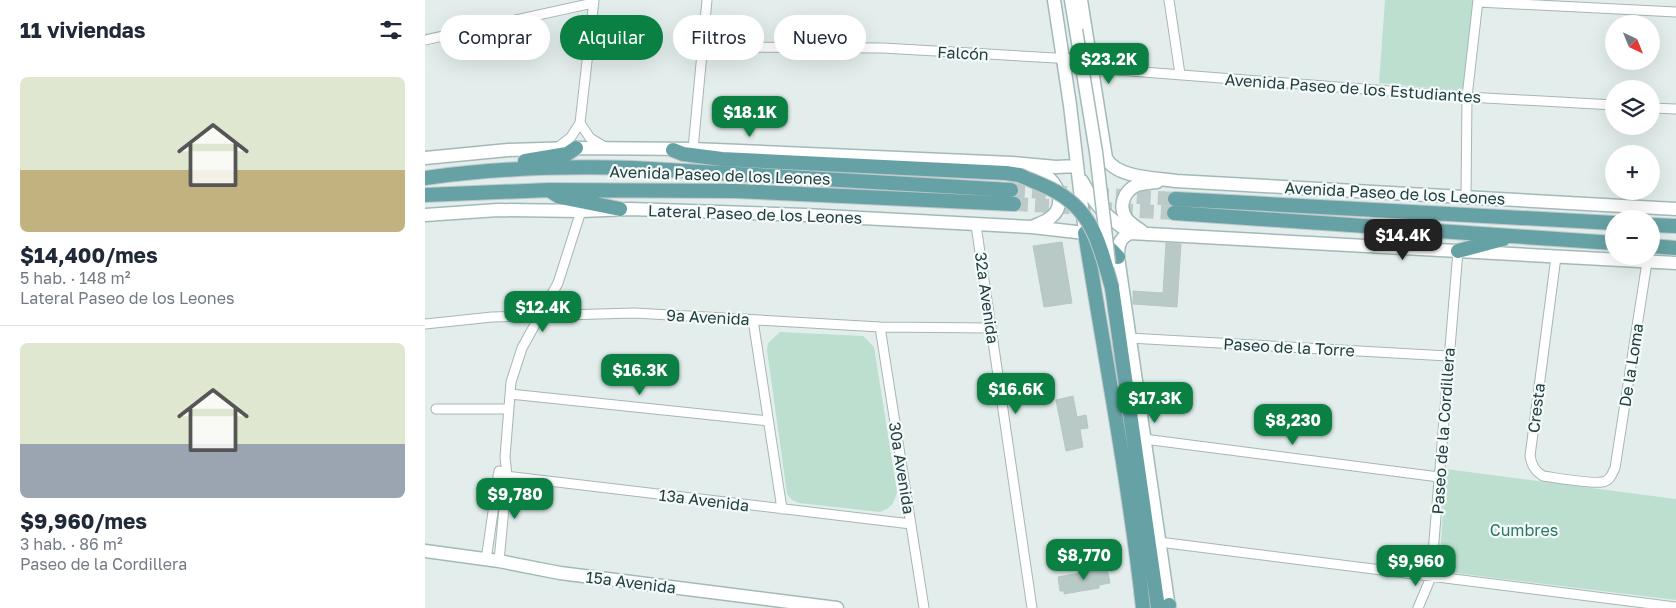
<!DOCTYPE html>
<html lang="es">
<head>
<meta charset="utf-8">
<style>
  body { margin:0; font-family:"Golos Text",sans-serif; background:#f6f6f7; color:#1f2937; height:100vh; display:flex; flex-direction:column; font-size:19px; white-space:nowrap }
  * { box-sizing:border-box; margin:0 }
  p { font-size:16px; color:#747a83 }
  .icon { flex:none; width:28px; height:28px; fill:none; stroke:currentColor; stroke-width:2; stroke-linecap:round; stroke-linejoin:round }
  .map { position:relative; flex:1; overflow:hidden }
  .sheet { display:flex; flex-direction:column; background:#fff; width:425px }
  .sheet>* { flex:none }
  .banner { position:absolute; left:15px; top:15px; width:475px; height:45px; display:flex; gap:10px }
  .needle { width:32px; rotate:137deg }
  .tools { position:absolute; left:1180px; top:15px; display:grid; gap:10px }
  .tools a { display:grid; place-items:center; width:55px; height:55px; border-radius:50%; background:#fff; box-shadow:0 5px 20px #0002; font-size:25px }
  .price { position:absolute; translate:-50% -42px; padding:0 11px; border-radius:10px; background:#0b8043; color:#fff; font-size:16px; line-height:32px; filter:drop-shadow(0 1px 2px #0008) }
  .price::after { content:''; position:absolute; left:50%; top:30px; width:15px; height:11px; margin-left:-8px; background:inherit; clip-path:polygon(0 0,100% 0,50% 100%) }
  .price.on { background:#222; color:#fff }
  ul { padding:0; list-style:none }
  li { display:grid; align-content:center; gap:10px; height:265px; padding:0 20px }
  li+li { border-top:1px solid #e0e1e3 }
  li span { display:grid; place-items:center; height:155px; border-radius:8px; color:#555 }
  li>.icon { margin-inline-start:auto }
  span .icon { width:90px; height:90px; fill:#fffc; stroke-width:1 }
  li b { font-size:21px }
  h2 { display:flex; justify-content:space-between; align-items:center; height:60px; padding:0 20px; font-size:21px }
  .pill { padding:0 18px; border-radius:22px; background:#fff; box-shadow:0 5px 20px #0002; font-size:18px; line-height:45px }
  .pill.on { background:#0b8043; color:#fff }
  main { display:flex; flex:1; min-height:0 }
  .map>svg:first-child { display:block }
</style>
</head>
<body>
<main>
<section class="sheet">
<h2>11 viviendas<svg class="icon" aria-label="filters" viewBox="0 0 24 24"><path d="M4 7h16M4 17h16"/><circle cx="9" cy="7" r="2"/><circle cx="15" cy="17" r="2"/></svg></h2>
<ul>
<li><span style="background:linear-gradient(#dfe7d0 60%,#c2b280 0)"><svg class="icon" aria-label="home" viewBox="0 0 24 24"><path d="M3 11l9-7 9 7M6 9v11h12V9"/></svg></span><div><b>$14,400/mes</b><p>5 hab. · 148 m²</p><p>Lateral Paseo de los Leones</p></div></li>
<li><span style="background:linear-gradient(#dfe7d0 65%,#9aa5b1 0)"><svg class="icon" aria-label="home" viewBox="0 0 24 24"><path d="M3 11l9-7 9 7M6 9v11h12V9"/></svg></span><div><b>$9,960/mes</b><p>3 hab. · 86 m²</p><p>Paseo de la Cordillera</p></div></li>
</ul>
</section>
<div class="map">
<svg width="1251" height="608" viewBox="0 0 1251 608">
  <rect width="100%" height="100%" fill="#e3eeec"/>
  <path fill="#bcdfd0" d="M960,0H1048L1041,85L1035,91L954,83Z
    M355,332L438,336L449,347L472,492C469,504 466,508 455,512L374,503L367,500L362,494L342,350L343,343Z
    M1021,469L1251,499V600L1014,571Z"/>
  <path fill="#b8c9c6" stroke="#b5c8c6" d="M637,242L647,303L619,307L608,246Z
    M741,243L756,244L752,307L708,304V291L738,293Z
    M648,396L652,417L661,415L663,428L655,429L658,447L641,451L631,400Z
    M682,568L685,583L674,585V588L639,594V591H635L633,577Z"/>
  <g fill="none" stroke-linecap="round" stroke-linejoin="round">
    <path stroke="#bccbca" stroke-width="14" stroke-dasharray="14 7" stroke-linecap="butt" d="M586,190L750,199
      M589,204L749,213"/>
    <g stroke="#a5b6b5" stroke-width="11">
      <path id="street" d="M744,0L755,74
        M1053,2L1251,12
        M0,40L168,3
        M277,47L458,48L648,59
        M667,68L1042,97L1189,105
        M1226,108L1251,109
        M155,123L165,138L180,147
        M132,148L146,137L155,123L169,0
        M268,149L282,0
        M1041,197L1042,97L1053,0
        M551,225L607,608
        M1131,257L1105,456C1107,466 1110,471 1118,476C1132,478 1166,484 1177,482C1185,481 1187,474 1190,468L1222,262
        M328,320L357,509
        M0,324L67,317L210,313L455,327L566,328
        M455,327L499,608
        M704,338L1023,356
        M85,394L343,421
        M11,409H84
        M719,439L1014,477
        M73,475L486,524
        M734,542L1251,607
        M61,560L74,471
        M74,561L82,476L80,457L86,382L97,348L133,283L156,211
        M993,608L1006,577L1033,251"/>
    </g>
    <g stroke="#a1bab8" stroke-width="15">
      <path id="secondary" d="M646,0L651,30
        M656,0L681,158C691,178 731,178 751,181L1251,209
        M0,158L83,150L151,148L268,149L587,163L631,167L652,166
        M603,168C610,171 618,173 624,178C636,189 639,208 625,218C620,222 613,224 607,227
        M657,181C671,207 681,216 705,233
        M0,215L73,210L156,211L205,209L380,215L607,227L660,233L645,105L629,0
        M705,233L1251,263
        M705,233C694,239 693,245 693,257L744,608
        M719,233C713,228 705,224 701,218C693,206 699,191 712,185C718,183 725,183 732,182
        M0,551L74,561L135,573L412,608"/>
    </g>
    <g stroke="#c1c9ca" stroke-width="16">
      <path id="primary" d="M248,150L258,154L297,159L581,173L594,175
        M100,161L142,154L151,148
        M0,178C69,168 138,166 208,168L586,190
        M127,192L135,197L195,209
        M0,195L124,190L310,191L589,204
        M750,199L1189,223
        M749,213L1189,243
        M1226,225L1251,226
        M660,233C680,358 704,482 718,608
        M674,246C682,244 688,252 693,257
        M1226,246L1251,248
        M1033,251L1078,239
        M687,288L733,608
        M743,608L744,605"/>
    </g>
    <use href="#street" stroke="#fff" stroke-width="9"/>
    <use href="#secondary" stroke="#fff" stroke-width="12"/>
    <use href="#primary" stroke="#66a2a5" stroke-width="14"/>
    <g stroke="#a1bab8" stroke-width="15" stroke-linecap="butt">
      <path id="secondary-bridge" d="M651,30L671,152L684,263"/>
    </g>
    <g stroke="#c1c9ca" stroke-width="16" stroke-linecap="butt">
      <path id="primary-bridge" d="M594,175C605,180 616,184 626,189C669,210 675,247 687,288"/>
    </g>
    <use href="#secondary-bridge" stroke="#fff" stroke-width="12"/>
    <use href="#primary-bridge" stroke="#66a2a5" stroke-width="14"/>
  </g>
  <g text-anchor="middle" stroke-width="4.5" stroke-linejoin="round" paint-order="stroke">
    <g font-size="16" fill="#223f40" stroke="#f4faf9">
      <text transform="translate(538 53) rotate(3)" y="6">Falcón</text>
      <text transform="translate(928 88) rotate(4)" y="6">Avenida Paseo de los Estudiantes</text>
      <text transform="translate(295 175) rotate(2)" y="6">Avenida Paseo de los Leones</text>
      <text transform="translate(970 193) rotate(3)" y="6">Avenida Paseo de los Leones</text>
      <text transform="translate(330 214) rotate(2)" y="6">Lateral Paseo de los Leones</text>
      <text transform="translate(562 298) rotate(82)" y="6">32a Avenida</text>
      <text transform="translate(283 317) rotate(3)" y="6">9a Avenida</text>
      <text transform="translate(864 347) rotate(3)" y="6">Paseo de la Torre</text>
      <text transform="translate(1206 365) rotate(-81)" y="6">De la Loma</text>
      <text transform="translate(1111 408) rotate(-83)" y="6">Cresta</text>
      <text transform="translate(1018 431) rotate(-86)" y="6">Paseo de la Cordillera</text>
      <text transform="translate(477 468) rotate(81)" y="6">30a Avenida</text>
      <text transform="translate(279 500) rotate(7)" y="6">13a Avenida</text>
      <text transform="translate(206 582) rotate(7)" y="6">15a Avenida</text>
    </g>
    <g font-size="16" fill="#2a7960" stroke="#f4faf9">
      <text x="1099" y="536">Cumbres</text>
    </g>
  </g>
</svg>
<div class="tools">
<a><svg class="needle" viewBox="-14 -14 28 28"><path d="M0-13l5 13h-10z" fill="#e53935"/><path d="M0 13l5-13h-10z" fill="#747a83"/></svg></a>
<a><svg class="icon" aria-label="layers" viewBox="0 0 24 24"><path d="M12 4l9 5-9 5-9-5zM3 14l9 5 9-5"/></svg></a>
<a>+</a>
<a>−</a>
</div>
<b class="price" style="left:684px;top:85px">$23.2K</b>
<b class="price" style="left:325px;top:138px">$18.1K</b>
<b class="price on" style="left:978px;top:261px">$14.4K</b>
<b class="price" style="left:118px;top:333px">$12.4K</b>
<b class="price" style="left:215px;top:396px">$16.3K</b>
<b class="price" style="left:591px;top:415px">$16.6K</b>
<b class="price" style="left:730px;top:424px">$17.3K</b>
<b class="price" style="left:868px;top:446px">$8,230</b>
<b class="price" style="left:90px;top:520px">$9,780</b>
<b class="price" style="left:659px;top:581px">$8,770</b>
<b class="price" style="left:991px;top:587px">$9,960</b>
<div class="banner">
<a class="pill">Comprar</a>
<a class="pill on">Alquilar</a>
<a class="pill">Filtros</a>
<a class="pill">Nuevo</a>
</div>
</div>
</main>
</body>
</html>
